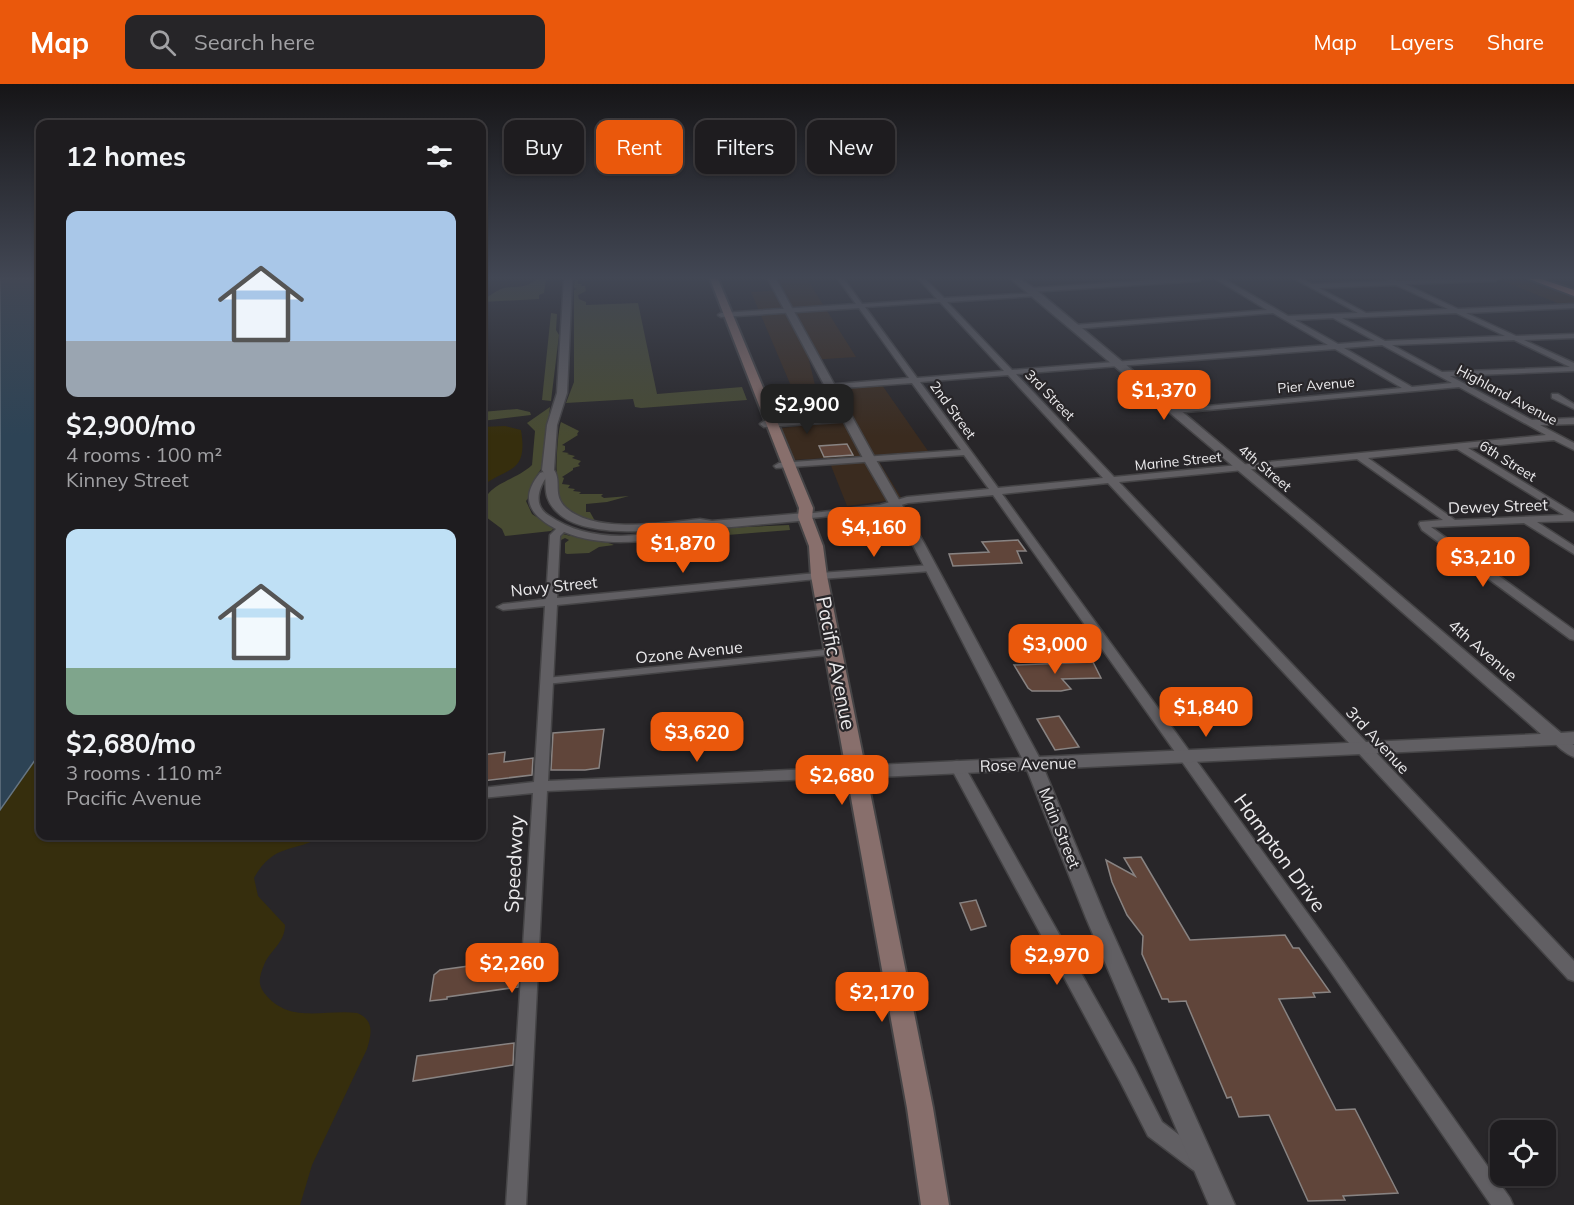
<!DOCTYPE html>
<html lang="en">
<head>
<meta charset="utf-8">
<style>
  body { margin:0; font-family:Mulish,sans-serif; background:#262528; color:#f1f3f6; height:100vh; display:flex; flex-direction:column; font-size:22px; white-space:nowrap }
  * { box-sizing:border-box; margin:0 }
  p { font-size:20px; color:#a1a1a4 }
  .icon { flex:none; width:33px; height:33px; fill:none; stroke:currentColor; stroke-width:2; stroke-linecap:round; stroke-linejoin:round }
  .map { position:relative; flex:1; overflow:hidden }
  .panel { position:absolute; left:36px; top:36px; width:450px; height:720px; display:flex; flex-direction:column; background:#1e1c1f; border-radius:12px; box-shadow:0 2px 4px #0004,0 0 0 2px #3c3a3d }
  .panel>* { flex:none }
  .banner { position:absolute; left:504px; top:36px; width:570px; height:54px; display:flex; gap:12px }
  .buttons { position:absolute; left:1490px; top:1036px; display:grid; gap:12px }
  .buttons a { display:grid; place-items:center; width:66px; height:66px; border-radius:12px; background:#1e1c1f; box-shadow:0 2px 4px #0004,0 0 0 2px #3c3a3d; font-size:30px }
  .price { position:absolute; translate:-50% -51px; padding:0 14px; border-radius:12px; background:#ea580c; color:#fff; font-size:20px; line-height:39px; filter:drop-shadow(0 2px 3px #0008) }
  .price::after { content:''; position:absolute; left:50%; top:36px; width:18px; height:14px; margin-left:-9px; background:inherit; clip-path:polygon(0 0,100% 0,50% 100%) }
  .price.current { background:#222; color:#fff }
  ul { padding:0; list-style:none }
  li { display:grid; align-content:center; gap:12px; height:318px; padding:0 30px }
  li span { display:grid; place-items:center; height:186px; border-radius:12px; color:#555 }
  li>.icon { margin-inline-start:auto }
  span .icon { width:108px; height:108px; fill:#fffc; stroke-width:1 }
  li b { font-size:26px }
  h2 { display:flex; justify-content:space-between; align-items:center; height:72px; padding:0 30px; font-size:26px }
  .tag { padding:0 21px; border-radius:12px; background:#1e1c1f; box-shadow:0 2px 4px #0004,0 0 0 2px #3c3a3d; font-size:21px; line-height:54px }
  .tag.current { background:#ea580c; color:#fff }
  header { display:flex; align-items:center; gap:36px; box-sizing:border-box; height:84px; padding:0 30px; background:#ea580c; color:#fff }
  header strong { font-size:28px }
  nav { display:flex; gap:33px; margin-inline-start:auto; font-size:21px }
  .search { width:420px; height:54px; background:#262528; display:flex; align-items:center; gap:15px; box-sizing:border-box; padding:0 21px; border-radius:12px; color:#a1a1a4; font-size:22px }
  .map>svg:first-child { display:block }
</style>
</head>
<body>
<header>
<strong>Map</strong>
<div class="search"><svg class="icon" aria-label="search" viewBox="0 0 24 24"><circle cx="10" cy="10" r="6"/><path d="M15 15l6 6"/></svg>Search here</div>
<nav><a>Map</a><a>Layers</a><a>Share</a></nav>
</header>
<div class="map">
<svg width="1574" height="1121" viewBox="0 0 1574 1121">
  <rect width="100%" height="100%" fill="#282629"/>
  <path fill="#3a2b1f" d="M778,195H807L856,273L809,276L815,301L791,302L751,208L784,206Z
    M1503,197H1526L1574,213V220H1560Z
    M882,301L928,367L875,371L902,415L847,422L828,374L793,376L781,344L809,341L793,311L796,308Z"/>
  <path fill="#484b32" d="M536,195H546L544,209L539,211V215L482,218V215C489,213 492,209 499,206C511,200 525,207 536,195Z
    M575,195L578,196V200H582L581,202H585L586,207L578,211L579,215L586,218V221L638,219L657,310L742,303L747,316L641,324L635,323L633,315L566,319L574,298V206L577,205L574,204Z
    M551,229L557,230L556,246L559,251L551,317L542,316Z
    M550,323L543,382L537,391L532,409L526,417L532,430L554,444L551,447L505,452L502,445L482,430C481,399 513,399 532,381L535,347L527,339Z
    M517,325L530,328L531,331L482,337V328Z
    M561,338L579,347L577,350L578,351L562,361L565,362V366L562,368L569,369L567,370L575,372L572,374L581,377L578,380L580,382L573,384V386L562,393L564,394L562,400L570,401L568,404L575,405L573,407L581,408L579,410H603L601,412L604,414L629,412L607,418L586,420V428H590L595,437C582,434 566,428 560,416C554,406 557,348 561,338Z
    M789,441L790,446L667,456L701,445Z
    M563,450C577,454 603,456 614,461L599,463L589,469L567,470L565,469V459L569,456L565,454L559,457V452Z"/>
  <path fill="#362e0d" d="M505,342L521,346C528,390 509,382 482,402V343Z
    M40,669V752H323C295,769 274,758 254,794L258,812L285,841C285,859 270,866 264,881C259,893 257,901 266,911C290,940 325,925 357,929C374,936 372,949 367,965L312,1081L300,1121H0V726Z"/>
  <path fill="#2d4355" stroke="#667582" stroke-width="1.5" d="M0,195H40V669L0,726Z"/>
  <path fill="#60453a" stroke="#888382" stroke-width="1.5" d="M847,360L853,371L824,373L819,362Z
    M1018,456L1026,467H1017L1022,479L953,482L949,470L989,468L982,458Z
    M1093,578L1101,594L1062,595L1071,605L1061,607H1032L1028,604L1014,581Z
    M1059,632L1063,638L1079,663L1055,666L1037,635Z
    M604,645L599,684L585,686H551L553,649Z
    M505,668L504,678L533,674L532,691L482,697V671Z
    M1141,773L1190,856L1285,851L1293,864H1299L1330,908L1313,909L1315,913L1279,915L1336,1026L1355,1025L1398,1109L1343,1112L1345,1116L1308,1117L1269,1031L1239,1033L1231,1013L1227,1014L1187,920L1186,917L1169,918L1168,915H1162L1142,870L1143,852L1127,831L1112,798L1106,776L1135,792L1124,774Z
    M976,816L986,842L971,846L960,819Z
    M520,875L518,903L447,913V915L430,917L434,891L440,886Z
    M514,959L513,981L413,997L417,972Z"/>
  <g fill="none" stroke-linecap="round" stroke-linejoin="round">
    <g stroke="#454446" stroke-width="3">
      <path id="pedestrian" d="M834,565L837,566L839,568L837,570L546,600L541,597L546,594Z"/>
    </g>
    <g stroke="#454446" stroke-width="3">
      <path id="minor" d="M838,195H844L862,220L937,215L919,195H925L944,214L1038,209L1039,210L1036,212L947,218L1012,286L1328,261L1273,229L1074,245L1071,243L1074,241L1267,226L1216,195H1224L1288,232L1358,229L1295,195H1303L1312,200L1389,197L1386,195L1398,197L1498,195L1495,197L1405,200L1458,225L1574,220V224L1466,229L1516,252L1574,250V254L1524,256L1574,279V287L1450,292L1532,336L1574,334V340L1540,341L1574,359V366L1554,356L1468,364L1574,429V437L1537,438L1574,462V470L1524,439L1431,443L1574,546V556L1570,555L1422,446L1419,440L1420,438L1443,436L1357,375L1119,398L1574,877V897L1568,895L1108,399L1002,410L1343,878L1510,1114L1513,1121H1491L1331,888L993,411L908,419L881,427L801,435L800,433L805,430L880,421L907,413L989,405L964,371L776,384L774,382L779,379L961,366L912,299L786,308L785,306L789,304L909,294L859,224L721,233L718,231L721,229L856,220ZM1396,201L1448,225L1366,229L1319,204ZM940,218L1004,287L917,294L865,223ZM1456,229L1505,252L1385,257L1342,234ZM1333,234L1375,257L1338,260L1295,236ZM1514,256L1570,283L1442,288L1392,261ZM1382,261L1452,299L1412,303L1344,264ZM1335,265L1402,304L1175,325L1171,327L1175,329L1459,303L1546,351L1114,393L1016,290ZM1008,291L1103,394L998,404L920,298ZM1457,365L1564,431L1455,436L1368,374Z
        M1170,195H1202L1199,197L1031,208L1028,206L1031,204Z
        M1552,310H1558L1574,320V325L1552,314Z
        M849,332L853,335L852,337L764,343L760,340L764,337Z
        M543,388L548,391C538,404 533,421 548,431C594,463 650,452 701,439L706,442L705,444C660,457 609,466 564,448L560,452L557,514L806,490L931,481L936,484L931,487L806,496L557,521L548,697L856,683L861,684L863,688L861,692L856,693L547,707L526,1121H506L533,709L482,714V704L534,698L545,522L503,526L497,523L503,520L546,515L550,451L556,445C530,431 519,415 540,389Z
        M1558,650L1574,661V673C1566,670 1556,662 1551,655L1553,652Z
        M957,677L962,678L1134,983L1162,1038L1207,1072L1210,1079L1207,1086L1200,1089L1193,1086L1148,1052L1120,997L950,682L952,678Z"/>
    </g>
    <g stroke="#454446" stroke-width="3">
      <path id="tertiary" d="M564,195H572L567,309L557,341L554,386C562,397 552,411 566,424C596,450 664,439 700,435L712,437L805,429L811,433L809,436L699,446L694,443C659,447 583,455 557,428C539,411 550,396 542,386L547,341L557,309Z
        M768,195H776L876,376L924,459L1039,673L1541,650L1311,448L1011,195H1020L1034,204L1319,442L1561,649L1574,648V660L1044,685L1106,834L1235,1121H1209L1086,834L1027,686L856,694L850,693L847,688L850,683L856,682L1022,674L912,459L864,376Z"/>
    </g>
    <g stroke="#454446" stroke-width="4">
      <path id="secondary" d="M710,195H718L813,424L812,433L823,462L827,492L933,1024L949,1121H921L907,1024L811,492L809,462L798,433L799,424Z"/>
    </g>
    <g stroke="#454446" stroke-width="4">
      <path id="trunk" d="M1529,195H1541L1574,206V212Z"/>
    </g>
    <use href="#pedestrian" fill="#615f63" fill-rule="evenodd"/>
    <use href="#minor" fill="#615f63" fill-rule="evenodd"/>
    <use href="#tertiary" fill="#615f63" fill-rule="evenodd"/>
    <use href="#secondary" fill="#886f6c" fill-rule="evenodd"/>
    <use href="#trunk" fill="#ca887c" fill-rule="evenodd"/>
  </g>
  <linearGradient id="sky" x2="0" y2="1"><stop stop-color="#161517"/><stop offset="0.55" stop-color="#424754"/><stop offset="1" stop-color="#424754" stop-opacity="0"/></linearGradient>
  <rect width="1574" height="352" fill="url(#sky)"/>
  <g text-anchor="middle" stroke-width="4.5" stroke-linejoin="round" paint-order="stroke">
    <g font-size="14" fill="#ebeaec" stroke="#282629">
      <text transform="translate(1316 301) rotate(-5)" y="5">Pier Avenue</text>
      <text transform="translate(1050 311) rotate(46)" y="5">3rd Street</text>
      <text transform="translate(1507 311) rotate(28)" y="5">Highland Avenue</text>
      <text transform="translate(953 326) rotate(54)" y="5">2nd Street</text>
      <text transform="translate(1178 377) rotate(-6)" y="5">Marine Street</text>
      <text transform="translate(1508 377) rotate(32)" y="5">6th Street</text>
      <text transform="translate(1265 384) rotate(40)" y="5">4th Street</text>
    </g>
    <g font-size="16" fill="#ebeaec" stroke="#282629">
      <text transform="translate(1498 422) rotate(-2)" y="6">Dewey Street</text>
      <text transform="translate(554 502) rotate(-6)" y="6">Navy Street</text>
      <text transform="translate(1483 566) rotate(41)" y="6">4th Avenue</text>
      <text transform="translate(689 568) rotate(-6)" y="6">Ozone Avenue</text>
      <text transform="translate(1378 656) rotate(47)" y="6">3rd Avenue</text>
      <text transform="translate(1028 680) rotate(-2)" y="6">Rose Avenue</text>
      <text transform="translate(1060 744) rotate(68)" y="6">Main Street</text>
    </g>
    <g font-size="20" fill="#ebeaec" stroke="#282629">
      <text transform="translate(836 579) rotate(79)" y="7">Pacific Avenue</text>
      <text transform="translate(1280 769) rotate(54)" y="7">Hampton Drive</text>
      <text transform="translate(514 780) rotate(-87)" y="7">Speedway</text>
    </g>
  </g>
</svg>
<div class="buttons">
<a><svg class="icon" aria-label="locate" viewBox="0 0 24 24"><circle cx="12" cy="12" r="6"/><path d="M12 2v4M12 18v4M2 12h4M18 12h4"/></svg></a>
</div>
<b class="price" style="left:1164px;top:337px">$1,370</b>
<b class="price current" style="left:807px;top:351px">$2,900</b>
<b class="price" style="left:874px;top:474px">$4,160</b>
<b class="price" style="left:683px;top:490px">$1,870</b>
<b class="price" style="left:1483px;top:504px">$3,210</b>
<b class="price" style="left:1055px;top:591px">$3,000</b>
<b class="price" style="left:1206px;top:654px">$1,840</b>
<b class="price" style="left:697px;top:679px">$3,620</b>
<b class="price" style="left:842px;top:722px">$2,680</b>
<b class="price" style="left:1057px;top:902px">$2,970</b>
<b class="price" style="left:512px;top:910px">$2,260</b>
<b class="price" style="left:882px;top:939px">$2,170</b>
<div class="banner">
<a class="tag">Buy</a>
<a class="tag current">Rent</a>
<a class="tag">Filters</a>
<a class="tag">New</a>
</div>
<section class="panel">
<h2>12 homes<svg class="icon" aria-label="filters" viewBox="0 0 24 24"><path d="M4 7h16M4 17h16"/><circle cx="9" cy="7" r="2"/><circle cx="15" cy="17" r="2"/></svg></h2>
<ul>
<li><span style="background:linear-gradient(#a9c7e8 70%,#9aa5b1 0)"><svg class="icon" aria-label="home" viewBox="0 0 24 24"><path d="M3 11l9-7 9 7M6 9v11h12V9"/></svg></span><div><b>$2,900/mo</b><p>4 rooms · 100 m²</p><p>Kinney Street</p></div></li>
<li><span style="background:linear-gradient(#bfe0f5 75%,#7fa58c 0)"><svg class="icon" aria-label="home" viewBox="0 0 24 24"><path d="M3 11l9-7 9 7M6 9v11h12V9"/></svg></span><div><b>$2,680/mo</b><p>3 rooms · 110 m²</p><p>Pacific Avenue</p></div></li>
</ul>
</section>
</div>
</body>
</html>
